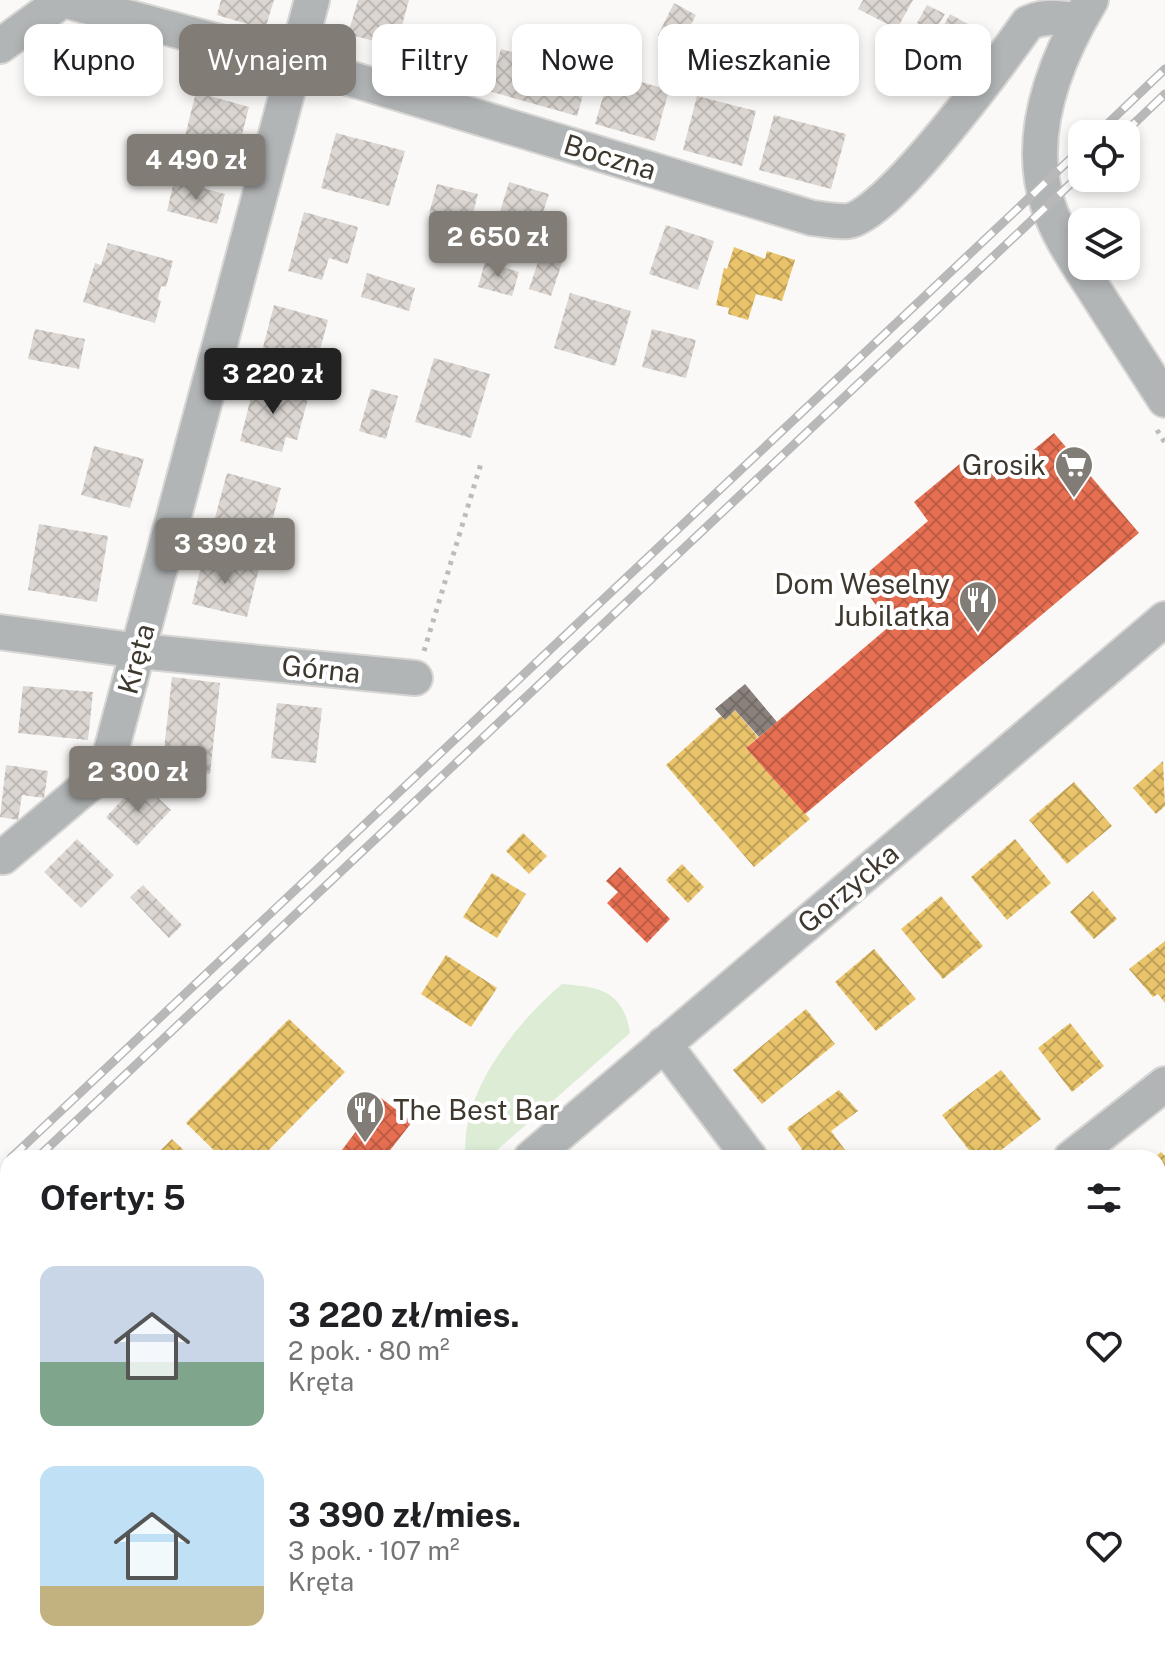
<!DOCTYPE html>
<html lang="pl">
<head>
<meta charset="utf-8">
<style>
  body { margin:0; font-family:"Public Sans",sans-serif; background:#f2f2f2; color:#202124; height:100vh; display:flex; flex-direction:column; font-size:30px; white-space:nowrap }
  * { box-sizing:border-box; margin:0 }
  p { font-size:26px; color:#757577 }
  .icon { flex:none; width:44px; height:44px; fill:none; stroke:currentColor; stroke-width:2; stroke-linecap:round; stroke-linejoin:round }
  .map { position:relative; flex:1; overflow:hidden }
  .sheet { position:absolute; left:0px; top:1150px; width:1166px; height:512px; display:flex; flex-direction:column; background:#fff; border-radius:24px 24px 0 0; box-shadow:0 4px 12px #0003 }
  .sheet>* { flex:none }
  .top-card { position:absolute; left:24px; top:24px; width:1118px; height:72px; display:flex; gap:16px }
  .tools { position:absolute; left:1068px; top:120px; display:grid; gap:16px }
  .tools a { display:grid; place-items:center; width:72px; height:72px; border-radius:16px; background:#fff; box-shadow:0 4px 12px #0003; font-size:40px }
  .price { position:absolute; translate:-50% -68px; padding:0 18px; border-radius:8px; background:#817c75; color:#fff; font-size:26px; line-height:52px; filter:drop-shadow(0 2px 4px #0008) }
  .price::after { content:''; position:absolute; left:50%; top:48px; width:24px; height:18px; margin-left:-12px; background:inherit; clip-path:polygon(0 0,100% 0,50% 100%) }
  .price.on { background:#222; color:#fff }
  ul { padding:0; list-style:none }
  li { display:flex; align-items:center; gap:24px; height:200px; padding:0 40px }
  li span { display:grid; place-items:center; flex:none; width:224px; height:160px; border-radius:16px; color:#555 }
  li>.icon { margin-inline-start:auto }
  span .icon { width:96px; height:96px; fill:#fffc; stroke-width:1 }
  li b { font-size:34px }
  h2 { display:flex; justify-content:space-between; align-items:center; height:96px; padding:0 40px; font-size:34px }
  .chip { padding:0 28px; border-radius:16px; background:#fff; box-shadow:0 4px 12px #0003; font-size:28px; line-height:72px }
  .chip.on { background:#817c75; color:#fff }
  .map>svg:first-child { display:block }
</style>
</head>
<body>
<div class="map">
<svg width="1165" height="1662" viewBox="0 0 1165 1662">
  <defs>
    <pattern id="homes-cross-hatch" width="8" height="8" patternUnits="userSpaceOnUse" patternTransform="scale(2)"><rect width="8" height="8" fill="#e9c46a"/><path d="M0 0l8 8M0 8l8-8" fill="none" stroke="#bea058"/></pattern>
    <pattern id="shops-cross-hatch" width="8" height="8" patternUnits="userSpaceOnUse" patternTransform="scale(2)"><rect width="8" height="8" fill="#e76f51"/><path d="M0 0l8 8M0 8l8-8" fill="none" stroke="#bd5c44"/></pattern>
    <pattern id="industry-cross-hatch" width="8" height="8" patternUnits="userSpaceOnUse" patternTransform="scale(2)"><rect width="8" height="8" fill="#8a817c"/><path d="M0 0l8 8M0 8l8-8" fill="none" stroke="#726b66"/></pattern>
    <pattern id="building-cross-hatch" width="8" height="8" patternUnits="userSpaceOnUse" patternTransform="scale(2)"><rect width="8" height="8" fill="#dbd6d1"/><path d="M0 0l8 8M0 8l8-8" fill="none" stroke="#bdb8b4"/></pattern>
  </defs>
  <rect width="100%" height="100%" fill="#fbf9f7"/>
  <path fill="#dcecd5" d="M562,984C599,987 623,990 630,1033L488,1158H466C458,1095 516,1023 562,984Z"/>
  <path fill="url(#homes-cross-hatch)" d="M734,247L765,259L767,251L795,260L782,301L756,294L748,320L728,314L729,308L716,305L724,268L727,269Z
    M735,710L758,737L746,748L810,819L754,867L666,765L721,716L725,720Z
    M1163,761L1165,806L1156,814L1133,788Z
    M1074,782L1112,826L1067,864L1029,820Z
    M523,833L547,856L529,874L506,851Z
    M1015,839L1051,883L1007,920L971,877Z
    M682,864L704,887L688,903L666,880Z
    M492,873L526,894L497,938L463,917Z
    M1093,891L1117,919L1094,939L1070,912Z
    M941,896L983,946L943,979L901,929Z
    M1165,941V1003L1158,994L1153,997L1129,969Z
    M874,949L916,999L876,1031L835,982Z
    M446,955L497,988L471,1027L421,994Z
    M806,1009L835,1044L762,1104L733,1070Z
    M289,1019L345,1072L261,1158H222L186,1123Z
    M1070,1023L1104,1066L1072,1092L1038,1048Z
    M1001,1070L1041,1119L991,1158H975L942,1115Z
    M839,1090L858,1111L831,1131L851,1158H799L797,1154L802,1149L787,1128Z
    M172,1139L192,1158H153Z
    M1161,1152L1165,1156V1233L1158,1239V1158H1154Z
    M1165,1500V1565L1158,1556V1506Z
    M0,1541L8,1548V1631L2,1637L0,1635Z
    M701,1654H749L737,1662H706Z
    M950,1654H1021L1011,1662H956Z
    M1067,1654H1128L1130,1657L1124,1662H1073Z"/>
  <path fill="url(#shops-cross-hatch)" d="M1054,433L1139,533L805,814L746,748L891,625L858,581L928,521L914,502L974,452L997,480Z
    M620,867L670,919L647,943L607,903L618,892L606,881Z
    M381,1098L412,1122L384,1158H336Z
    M408,1654H477L470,1662H417Z"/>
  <path fill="url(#industry-cross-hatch)" d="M745,684L777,722L759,737L735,710L725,720L715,709Z
    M231,1654H326L336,1662H241Z
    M394,1654H406L416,1662H387Z
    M531,1654H588L593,1662H536Z"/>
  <path fill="url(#building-cross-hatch)" d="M221,0H274L265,29L217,15Z
    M358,0H409L396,47L348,34Z
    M863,0H913L897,29L858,9Z
    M674,3L696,15L679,47L658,35Z
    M927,5L945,14L934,32L917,23Z
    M950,14L978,30L958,67L929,52Z
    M501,49L589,74L577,116L489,91Z
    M610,73L669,90L655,141L595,124Z
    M196,92L249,107L237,154L184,140Z
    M697,96L756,111L742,166L683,150Z
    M774,115L846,134L831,189L759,170Z
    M336,133L405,151L389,206L321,188Z
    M174,181L225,194L217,224L167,211Z
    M509,182L549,194L535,237L496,225Z
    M437,184L478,194L470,225L429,214Z
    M304,212L358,227L348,264L329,258L322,280L288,271Z
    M666,225L714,241L698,290L649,274Z
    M545,241L567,248L551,296L529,289Z
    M108,243L173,261L166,287L161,286L158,299L161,301L155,323L83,302L95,263L101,265Z
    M485,262L519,272L512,296L478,287Z
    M367,273L415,288L409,311L361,297Z
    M570,293L631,311L615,366L554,348Z
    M274,305L328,320L315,369L261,355Z
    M35,329L85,339L79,369L28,359Z
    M652,329L696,340L686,378L642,367Z
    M434,358L490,374L471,438L415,422Z
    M255,381L309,395L297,440L286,437L282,452L240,441Z
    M371,389L398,396L386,439L359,431Z
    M94,446L144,459L130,508L81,495Z
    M227,473L281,488L266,543L212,529Z
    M39,524L108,536L97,602L28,590Z
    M204,554L259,568L247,617L192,604Z
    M172,677L220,683L210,774L162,768Z
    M23,686L93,692L88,740L18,733Z
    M277,703L322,708L316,763L271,758Z
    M6,765L48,771L44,798L22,795L18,820L0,817Z
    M140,781L171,810L137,846L106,817Z
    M77,839L114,875L81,908L44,872Z
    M143,885L182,925L169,938L130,897Z"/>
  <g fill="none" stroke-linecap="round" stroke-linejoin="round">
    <g stroke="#d8d6d4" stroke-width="38">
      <path id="minor" d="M1091,0C1055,60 1025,135 1048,205C1058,236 1078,264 1095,291C1119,328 1142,364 1165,400
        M0,46L63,0L295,62L812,218C823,219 837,222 848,221C889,215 1001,61 1028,23C1046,15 1060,18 1078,21
        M0,632L139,651L415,678
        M3,857L106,770L312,0
        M664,1044L750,1158
        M531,1158L1165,619
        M1071,1158L1165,1084
        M1158,1451L1165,1445
        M185,1654L193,1662
        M645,1654L650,1662
        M59,1662L65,1654"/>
    </g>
    <path stroke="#bbbdbc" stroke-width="5" stroke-dasharray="4 6" stroke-linecap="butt" d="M1157,430L1165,443
      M424,651L482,460"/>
    <use href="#minor" stroke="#b2b5b6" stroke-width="34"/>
    <g stroke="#b9b8b9" stroke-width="9">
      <path id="rail" d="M1097,134L1165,69
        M1123,134L1165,94
        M11,1158L1082,148
        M37,1158L1082,173
        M0,1193L8,1186"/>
    </g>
    <use href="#rail" stroke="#fff" stroke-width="6" stroke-dasharray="18" stroke-linecap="butt"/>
  </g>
  <defs>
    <g id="supermarket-pin" transform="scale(2)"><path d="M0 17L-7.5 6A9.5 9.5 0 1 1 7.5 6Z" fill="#817c75" stroke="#fff"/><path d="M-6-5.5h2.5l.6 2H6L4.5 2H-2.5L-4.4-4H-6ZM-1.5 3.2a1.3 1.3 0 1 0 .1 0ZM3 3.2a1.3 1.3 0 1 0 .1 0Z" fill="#fff"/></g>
    <g id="restaurant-pin" transform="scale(2)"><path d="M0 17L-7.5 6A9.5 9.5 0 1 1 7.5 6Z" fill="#817c75" stroke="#fff"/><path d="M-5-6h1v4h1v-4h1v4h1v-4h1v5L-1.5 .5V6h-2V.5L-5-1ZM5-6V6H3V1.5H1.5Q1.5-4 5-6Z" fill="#fff"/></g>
  </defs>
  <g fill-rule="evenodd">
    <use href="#supermarket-pin" x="1074" y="465"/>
    <use href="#restaurant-pin" x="978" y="600"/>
    <use href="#restaurant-pin" x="365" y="1110"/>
  </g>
  <g text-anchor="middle" stroke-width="8" stroke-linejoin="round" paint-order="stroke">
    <g font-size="28" fill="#3f382f" stroke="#fff">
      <text transform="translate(610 157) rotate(17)" y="10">Boczna</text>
      <text transform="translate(136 659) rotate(-75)" y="10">Kręta</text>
      <text transform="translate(321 669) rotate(6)" y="10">Górna</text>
      <text transform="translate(848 888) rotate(-40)" y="10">Gorzycka</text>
    </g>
    <g font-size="28" fill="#3f382f" stroke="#fff" text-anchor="end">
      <text x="1046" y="475">Grosik</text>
      <text x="950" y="594">Dom Weselny<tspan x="950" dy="32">Jubilatka</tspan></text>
      <text x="393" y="1120" text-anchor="start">The Best Bar</text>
    </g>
  </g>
</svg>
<div class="tools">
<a><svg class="icon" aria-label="locate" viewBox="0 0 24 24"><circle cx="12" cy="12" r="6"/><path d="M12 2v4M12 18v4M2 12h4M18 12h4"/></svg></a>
<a><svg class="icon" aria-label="layers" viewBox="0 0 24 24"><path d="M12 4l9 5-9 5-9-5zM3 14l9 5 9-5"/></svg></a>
</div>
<b class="price" style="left:196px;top:202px">4 490 zł</b>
<b class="price" style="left:498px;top:279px">2 650 zł</b>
<b class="price on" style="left:273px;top:416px">3 220 zł</b>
<b class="price" style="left:225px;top:586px">3 390 zł</b>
<b class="price" style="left:138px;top:814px">2 300 zł</b>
<div class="top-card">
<a class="chip">Kupno</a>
<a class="chip on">Wynajem</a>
<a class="chip">Filtry</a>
<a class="chip">Nowe</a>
<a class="chip">Mieszkanie</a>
<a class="chip">Dom</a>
</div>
<section class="sheet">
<h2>Oferty: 5<svg class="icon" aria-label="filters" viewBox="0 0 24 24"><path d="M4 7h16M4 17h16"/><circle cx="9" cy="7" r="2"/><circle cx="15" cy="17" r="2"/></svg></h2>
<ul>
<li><span style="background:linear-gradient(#c9d6e8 60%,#7fa58c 0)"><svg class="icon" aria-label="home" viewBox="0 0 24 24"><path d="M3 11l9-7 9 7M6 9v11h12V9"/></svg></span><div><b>3 220 zł/mies.</b><p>2 pok. · 80 m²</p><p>Kręta</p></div><svg class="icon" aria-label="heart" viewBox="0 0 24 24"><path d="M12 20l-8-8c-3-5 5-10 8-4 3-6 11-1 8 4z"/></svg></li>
<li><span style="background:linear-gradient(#bfe0f5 75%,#c2b280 0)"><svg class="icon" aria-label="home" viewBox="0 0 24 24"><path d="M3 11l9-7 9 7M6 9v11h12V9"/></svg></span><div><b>3 390 zł/mies.</b><p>3 pok. · 107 m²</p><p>Kręta</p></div><svg class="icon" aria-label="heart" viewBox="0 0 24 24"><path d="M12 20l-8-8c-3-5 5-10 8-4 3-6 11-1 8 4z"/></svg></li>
</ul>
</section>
</div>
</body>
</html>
